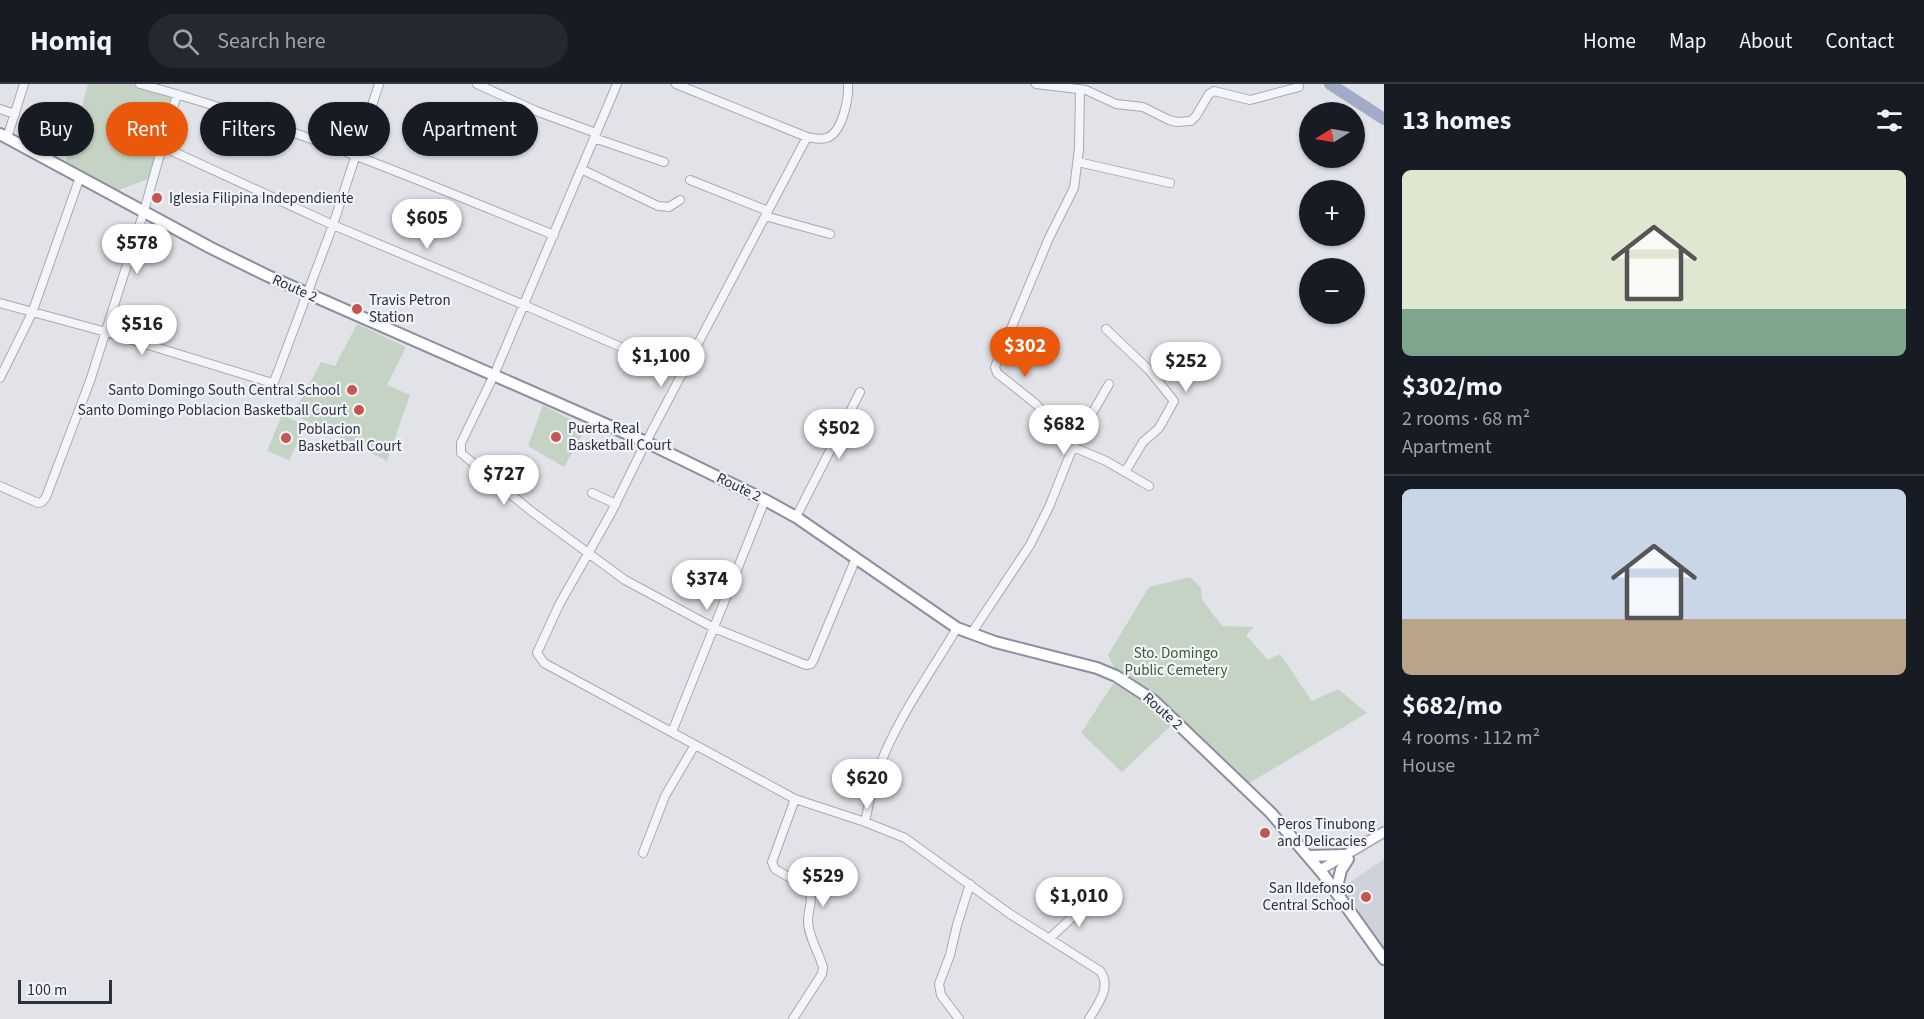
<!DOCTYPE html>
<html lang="en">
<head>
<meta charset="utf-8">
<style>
  body { margin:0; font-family:"Source Sans 3",sans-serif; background:#242831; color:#f1f3f6; height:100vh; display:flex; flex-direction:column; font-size:22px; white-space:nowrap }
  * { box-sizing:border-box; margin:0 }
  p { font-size:20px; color:#9ea1a6 }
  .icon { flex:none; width:33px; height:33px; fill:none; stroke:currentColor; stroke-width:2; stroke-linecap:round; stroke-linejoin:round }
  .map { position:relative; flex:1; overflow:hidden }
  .details { display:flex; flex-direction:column; background:#171b24; width:540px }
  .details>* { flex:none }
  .hud { position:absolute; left:18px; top:18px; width:570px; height:54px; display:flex; gap:12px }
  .needle { width:39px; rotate:259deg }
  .tools { position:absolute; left:1299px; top:18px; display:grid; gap:12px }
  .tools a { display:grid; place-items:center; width:66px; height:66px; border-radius:50%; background:#171b24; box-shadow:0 2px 4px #0004; font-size:30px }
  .scale { position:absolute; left:18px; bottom:15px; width:94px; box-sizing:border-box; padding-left:6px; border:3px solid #2b2f40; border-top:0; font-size:16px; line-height:21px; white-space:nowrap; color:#2b2f40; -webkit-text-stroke:4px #f1f3f7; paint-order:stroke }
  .price { position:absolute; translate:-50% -51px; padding:0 14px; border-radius:21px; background:#fff; color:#222; font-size:20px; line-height:39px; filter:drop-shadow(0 2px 3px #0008) }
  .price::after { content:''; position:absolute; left:50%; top:36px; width:18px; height:14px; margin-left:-9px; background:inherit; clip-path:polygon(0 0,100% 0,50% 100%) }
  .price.current { background:#ea580c; color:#fff }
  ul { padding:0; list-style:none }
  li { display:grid; align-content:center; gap:12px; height:318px; padding:0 18px }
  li+li { border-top:2px solid #363941 }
  li span { display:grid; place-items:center; height:186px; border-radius:9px; color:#555 }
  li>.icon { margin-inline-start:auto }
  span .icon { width:108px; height:108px; fill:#fffc; stroke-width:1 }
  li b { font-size:26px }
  h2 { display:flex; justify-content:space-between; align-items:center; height:72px; padding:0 18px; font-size:26px }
  .chip { padding:0 21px; border-radius:27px; background:#171b24; box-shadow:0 2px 4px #0004; font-size:21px; line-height:54px }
  .chip.current { background:#ea580c; color:#fff }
  header { display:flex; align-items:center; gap:36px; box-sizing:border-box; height:84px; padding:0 30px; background:#171b24; border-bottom:2px solid #363941 }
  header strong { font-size:28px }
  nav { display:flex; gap:33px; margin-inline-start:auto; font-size:21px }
  .search { width:420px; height:54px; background:#242831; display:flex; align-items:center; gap:15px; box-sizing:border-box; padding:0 21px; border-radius:33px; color:#9ea1a6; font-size:22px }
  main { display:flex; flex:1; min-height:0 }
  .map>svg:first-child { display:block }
</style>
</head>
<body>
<header>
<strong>Homiq</strong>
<div class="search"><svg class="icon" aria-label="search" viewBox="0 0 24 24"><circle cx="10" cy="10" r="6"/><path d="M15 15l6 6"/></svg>Search here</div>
<nav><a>Home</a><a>Map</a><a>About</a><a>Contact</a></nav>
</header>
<main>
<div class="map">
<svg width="1384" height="935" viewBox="0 0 1384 935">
  <rect width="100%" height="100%" fill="#e2e3e9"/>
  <path fill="#d0d2db" d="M1384,775V864L1351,822L1344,805L1350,798Z"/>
  <path fill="#c4d3c4" d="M88,0H133L174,11L148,95L113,108L65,82Z
    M40,25L71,38L59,67L28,54Z
    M357,240L406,263L387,301L410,311L387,377L293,330L321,278L335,282Z
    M543,321L586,344L564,383L528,362Z
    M282,331L306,342L289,376L267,367Z
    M1190,493L1201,504L1202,516L1222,542L1254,543L1246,551L1268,576L1280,570L1312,617L1338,605L1367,629L1246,701L1176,637L1122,688L1081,649L1118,592L1108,571L1149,503Z"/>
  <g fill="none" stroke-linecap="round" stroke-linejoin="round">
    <path stroke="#9fabc7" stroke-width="12" d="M1330,0L1384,35"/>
    <g stroke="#a7a9b3" stroke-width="10">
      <path id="minor" d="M140,0C282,38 418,96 554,151
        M477,0L536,27L596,49
        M617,0L494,291L461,359V369L531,427L625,496L714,544L806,581L811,580L813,577L856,474
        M676,0L807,53C813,54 820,56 826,54C842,50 849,15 848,0
        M1036,0L1086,6L1116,20L1143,23L1169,36L1177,38L1191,37L1196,32L1209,10L1214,7L1250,16L1299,3
        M0,25L15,30
        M807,53L646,358L611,429L559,521L537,569L544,579L795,715L865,738L905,754L1010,830L1100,887C1112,903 1098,920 1089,935
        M7,54L24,0
        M594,54L664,78
        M161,62L333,141L524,221L683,290
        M1078,78L1170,99
        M581,85L658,122L669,123L680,116
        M690,96L768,127
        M765,132L830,150
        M0,219L106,248L269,298H274L333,141L379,0
        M1106,245L1149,286L1174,317L1159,344L1143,358L1125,388
        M0,294L32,229L80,93
        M1109,300L1073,363L1106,377L1149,402
        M0,402L38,419L42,418L46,413L90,297L144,127L177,10
        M592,409L616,420
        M796,433L860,308
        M971,550L1030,461L1049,423L1073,363L1036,320L997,289L995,283L1049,154L1074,104L1079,65L1080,5
        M672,648L765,416
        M865,738C868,725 870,711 874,698C891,643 928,593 957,544
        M643,769L665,712L695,661
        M1050,854L1091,816
        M793,935L822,890L823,883C819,869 808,852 808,837C808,824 815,815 807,804L775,785L772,778L795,715
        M959,935L941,911L939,900L950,871L957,841L970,800"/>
    </g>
    <g stroke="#a2a6b4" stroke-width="12">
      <path id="major" d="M1320,786L1384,748"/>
    </g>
    <g stroke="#8a8e9f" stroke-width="14">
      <path id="highway" d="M0,50L211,164L268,192L646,358L765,416L796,433L957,544L995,558L1097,584L1116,592L1153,616L1271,729L1323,790L1384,875
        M1308,772L1344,771
        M1336,807L1341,786L1348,775"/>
    </g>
    <use href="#minor" stroke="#f4f5f8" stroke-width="8"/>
    <use href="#major" stroke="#fff" stroke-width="9"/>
    <use href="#highway" stroke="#fff" stroke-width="10"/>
  </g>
  <g fill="#c6544f" stroke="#f1f3f7" stroke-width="2">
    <circle cx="157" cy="114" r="6"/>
    <circle cx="357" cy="225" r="6"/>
    <circle cx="352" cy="306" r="6"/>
    <circle cx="359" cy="326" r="6"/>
    <circle cx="556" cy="353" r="6"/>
    <circle cx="286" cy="354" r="6"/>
    <circle cx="1265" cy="749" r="6"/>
    <circle cx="1366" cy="813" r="6"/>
  </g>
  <g text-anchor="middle" stroke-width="4.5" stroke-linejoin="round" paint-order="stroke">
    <g font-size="15" fill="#2b2f40" stroke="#f1f3f7" text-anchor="start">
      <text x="169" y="119">Iglesia Filipina Independiente</text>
      <text x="369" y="221">Travis Petron<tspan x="369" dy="17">Station</tspan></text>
      <text x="340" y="311" text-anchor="end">Santo Domingo South Central School</text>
      <text x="347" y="331" text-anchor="end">Santo Domingo Poblacion Basketball Court</text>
      <text x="568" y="349">Puerta Real<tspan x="568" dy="17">Basketball Court</tspan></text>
      <text x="298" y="350">Poblacion<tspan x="298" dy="17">Basketball Court</tspan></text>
      <text x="1277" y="745">Peros Tinubong<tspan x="1277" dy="17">and Delicacies</tspan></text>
      <text x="1354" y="809" text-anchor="end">San Ildefonso<tspan x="1354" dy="17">Central School</tspan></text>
    </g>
    <g font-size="15" fill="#2b2f40" stroke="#f1f3f7">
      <text transform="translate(295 204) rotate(24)" y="5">Route 2</text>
      <text transform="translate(739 403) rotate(26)" y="5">Route 2</text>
      <text transform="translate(1163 627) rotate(42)" y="5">Route 2</text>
    </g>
    <g font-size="15" fill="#395b39" stroke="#f1f3f7">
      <text x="1176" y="574">Sto. Domingo<tspan x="1176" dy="17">Public Cemetery</tspan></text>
    </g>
  </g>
</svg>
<div class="tools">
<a><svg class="needle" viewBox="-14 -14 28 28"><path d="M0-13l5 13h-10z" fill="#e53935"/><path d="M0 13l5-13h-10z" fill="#9ea1a6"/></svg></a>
<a>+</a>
<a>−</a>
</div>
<div class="scale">100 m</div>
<b class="price" style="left:427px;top:166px">$605</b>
<b class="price" style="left:137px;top:191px">$578</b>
<b class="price" style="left:142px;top:272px">$516</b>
<b class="price current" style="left:1025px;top:294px">$302</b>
<b class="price" style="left:661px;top:304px">$1,100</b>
<b class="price" style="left:1186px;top:309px">$252</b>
<b class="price" style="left:1064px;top:372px">$682</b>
<b class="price" style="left:839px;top:376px">$502</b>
<b class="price" style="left:504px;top:422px">$727</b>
<b class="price" style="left:707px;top:527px">$374</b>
<b class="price" style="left:867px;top:726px">$620</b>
<b class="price" style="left:823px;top:824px">$529</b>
<b class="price" style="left:1079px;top:844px">$1,010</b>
<div class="hud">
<a class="chip">Buy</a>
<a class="chip current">Rent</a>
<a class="chip">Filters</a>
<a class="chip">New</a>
<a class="chip">Apartment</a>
</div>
</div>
<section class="details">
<h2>13 homes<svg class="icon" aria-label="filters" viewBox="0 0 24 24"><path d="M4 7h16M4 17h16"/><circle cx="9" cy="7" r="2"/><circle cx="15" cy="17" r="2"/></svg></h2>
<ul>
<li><span style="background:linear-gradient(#dfe7d0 75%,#7fa58c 0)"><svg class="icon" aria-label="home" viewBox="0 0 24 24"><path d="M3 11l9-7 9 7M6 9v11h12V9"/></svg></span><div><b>$302/mo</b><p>2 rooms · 68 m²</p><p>Apartment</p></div></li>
<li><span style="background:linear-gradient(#c9d6e8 70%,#b9a48a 0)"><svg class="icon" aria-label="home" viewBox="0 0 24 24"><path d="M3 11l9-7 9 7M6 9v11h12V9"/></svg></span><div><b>$682/mo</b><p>4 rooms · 112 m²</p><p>House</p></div></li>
</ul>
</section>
</main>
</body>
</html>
